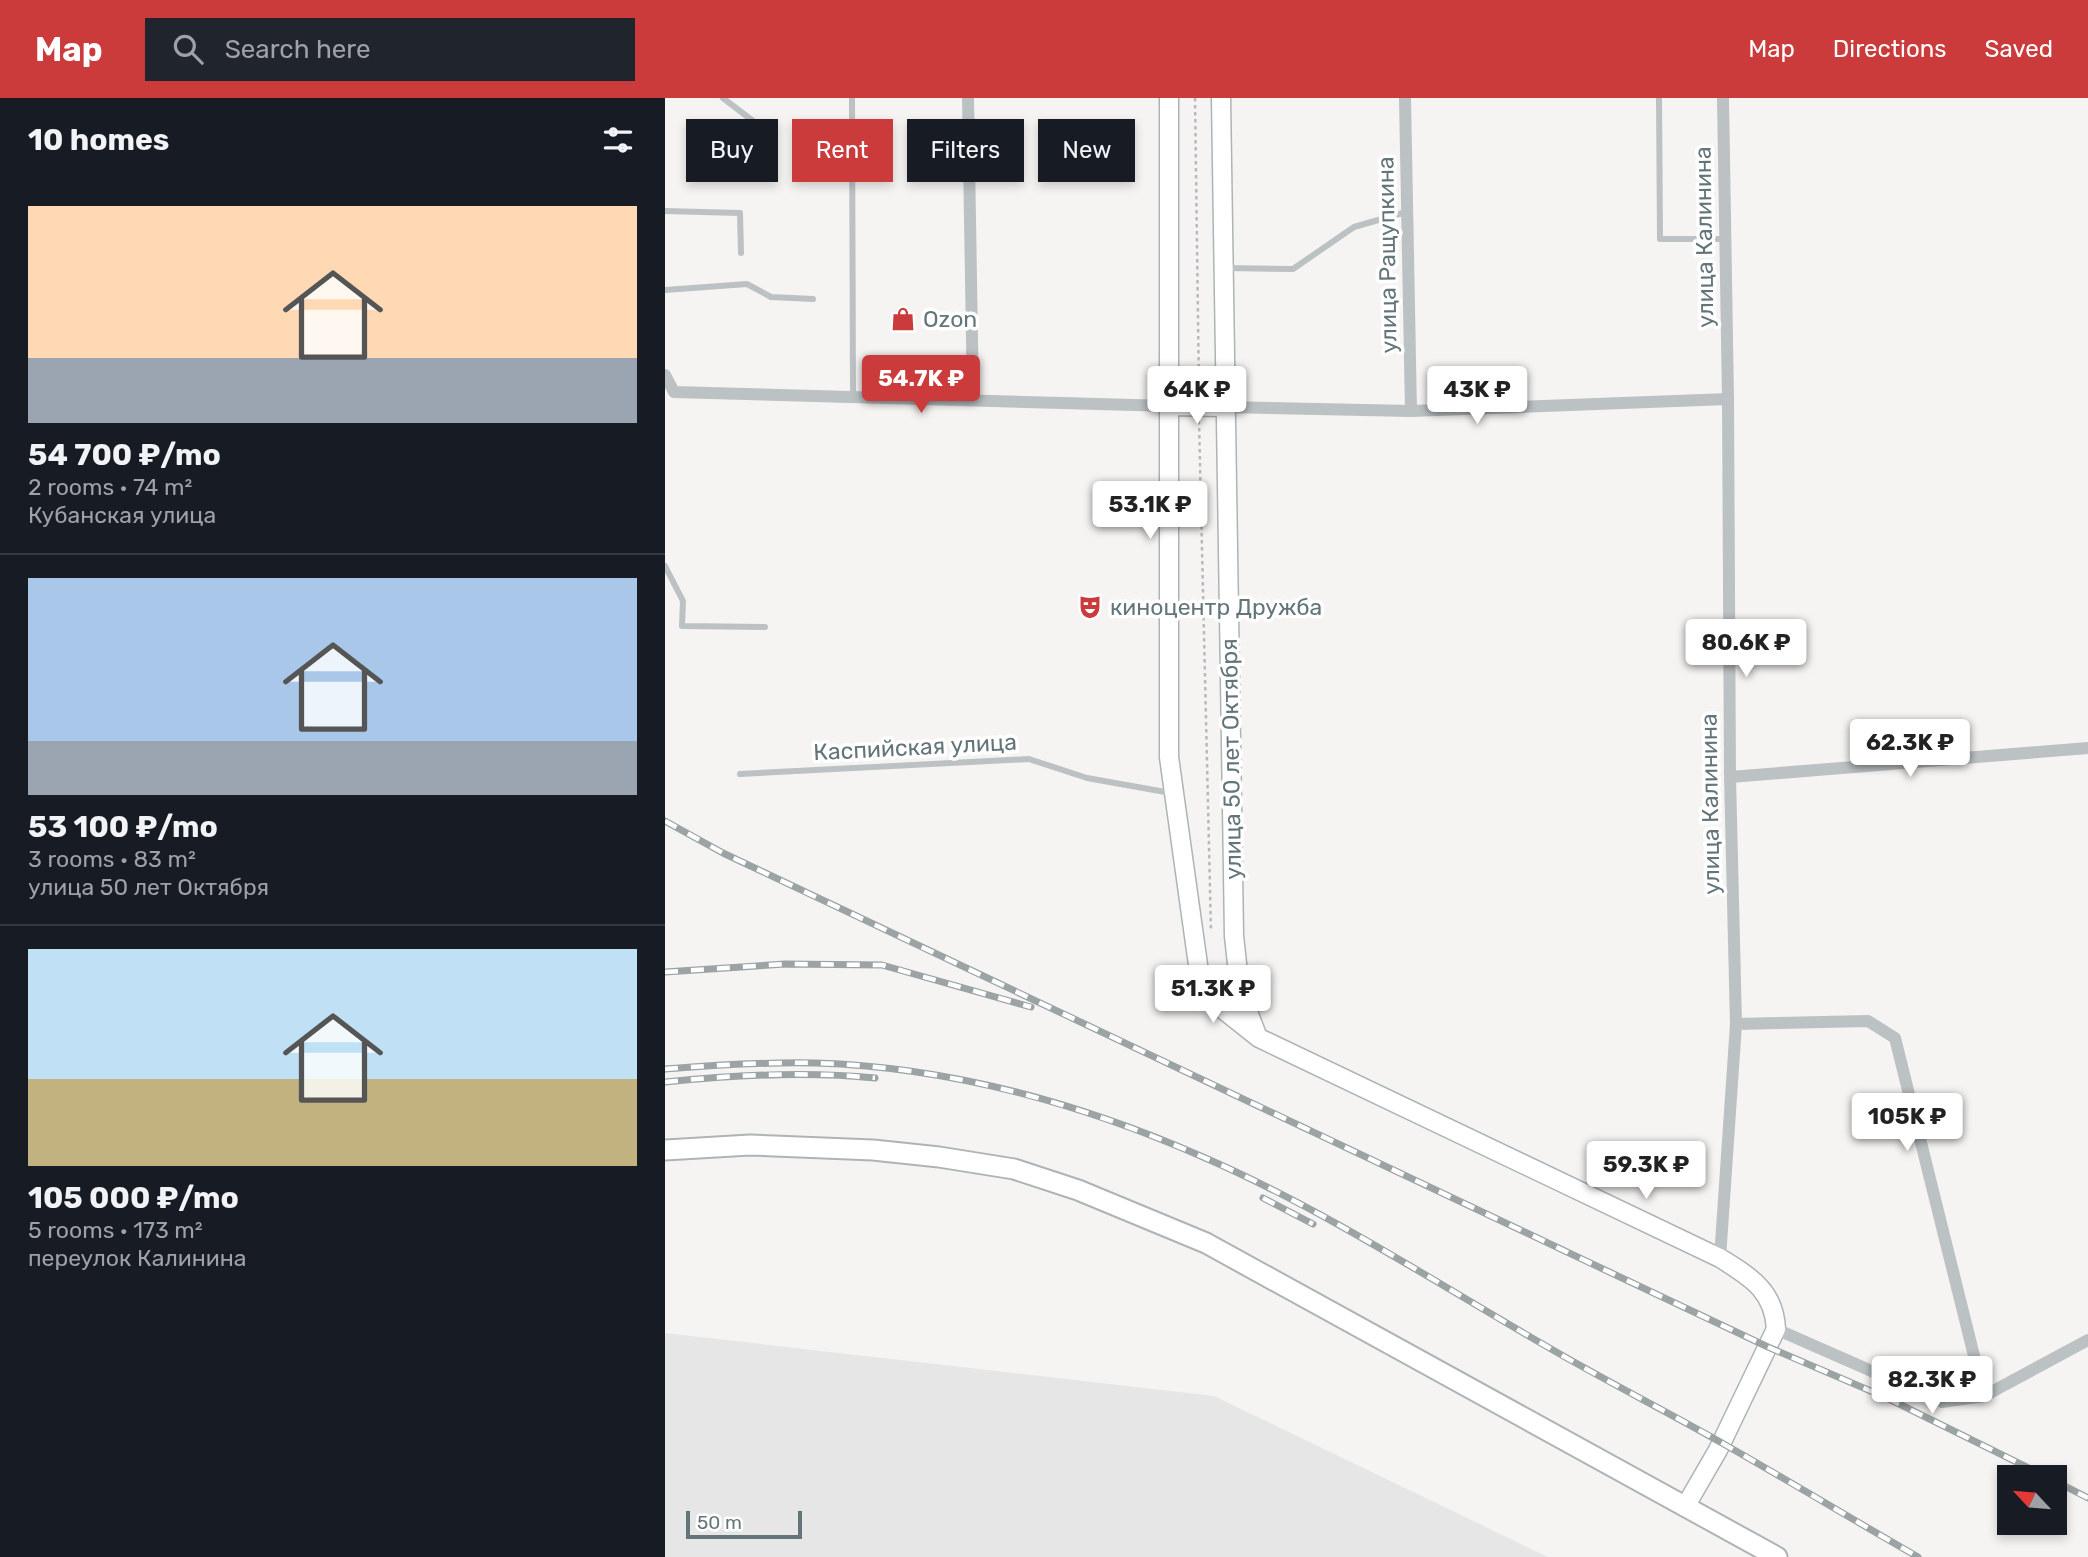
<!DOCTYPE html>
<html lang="en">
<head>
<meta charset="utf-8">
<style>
  body { margin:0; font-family:Rubik,sans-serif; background:#20242c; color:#f1f3f6; height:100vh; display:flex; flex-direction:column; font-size:26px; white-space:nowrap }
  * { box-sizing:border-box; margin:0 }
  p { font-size:23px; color:#9ea1a6 }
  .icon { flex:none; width:38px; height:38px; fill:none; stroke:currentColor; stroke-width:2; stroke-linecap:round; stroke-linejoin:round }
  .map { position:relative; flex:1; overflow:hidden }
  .side { display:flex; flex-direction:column; background:#171b24; width:665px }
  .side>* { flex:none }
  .guide { position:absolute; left:21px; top:21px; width:665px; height:63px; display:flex; gap:14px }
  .needle { width:46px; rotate:296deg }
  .controls { position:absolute; left:1332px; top:1367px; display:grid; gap:14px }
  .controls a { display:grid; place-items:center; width:70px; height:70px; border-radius:0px; background:#171b24; box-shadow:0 4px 10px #0003; font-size:35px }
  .scale { position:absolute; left:21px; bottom:18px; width:116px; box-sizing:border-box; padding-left:7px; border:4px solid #64757a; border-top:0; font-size:19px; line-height:24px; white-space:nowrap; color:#64757a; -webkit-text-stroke:5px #fff; paint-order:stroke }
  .price { position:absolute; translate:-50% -60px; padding:0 16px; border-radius:7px; background:#fff; color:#222; font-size:23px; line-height:46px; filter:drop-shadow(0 2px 4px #0008) }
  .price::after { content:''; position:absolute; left:50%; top:42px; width:21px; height:16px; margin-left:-10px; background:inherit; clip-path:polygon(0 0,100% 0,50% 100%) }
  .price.selected { background:#cb3b3c; color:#fff }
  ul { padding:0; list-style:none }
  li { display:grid; align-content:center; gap:14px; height:371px; padding:0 28px }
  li+li { border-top:2px solid #363941 }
  li span { display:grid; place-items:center; height:217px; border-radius:0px; color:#555 }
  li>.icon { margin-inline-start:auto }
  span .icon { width:126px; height:126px; fill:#fffc; stroke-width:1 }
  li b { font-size:30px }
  h2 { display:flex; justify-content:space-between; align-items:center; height:84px; padding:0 28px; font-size:30px }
  .pill { padding:0 24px; border-radius:0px; background:#171b24; box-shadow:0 4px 10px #0003; font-size:24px; line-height:63px }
  .pill.selected { background:#cb3b3c; color:#fff }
  header { display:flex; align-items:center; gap:42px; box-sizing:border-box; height:98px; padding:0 35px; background:#cb3b3c; color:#fff }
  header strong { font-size:33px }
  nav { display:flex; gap:38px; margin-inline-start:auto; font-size:24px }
  .search { width:490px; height:63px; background:#20242c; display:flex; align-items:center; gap:18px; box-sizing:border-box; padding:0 24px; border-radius:0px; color:#9ea1a6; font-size:26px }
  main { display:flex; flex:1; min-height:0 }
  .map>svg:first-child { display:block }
</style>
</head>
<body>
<header>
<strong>Map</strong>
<div class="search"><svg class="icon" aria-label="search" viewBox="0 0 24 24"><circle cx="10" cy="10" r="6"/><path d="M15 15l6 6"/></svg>Search here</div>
<nav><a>Map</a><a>Directions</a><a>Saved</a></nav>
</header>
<main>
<section class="side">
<h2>10 homes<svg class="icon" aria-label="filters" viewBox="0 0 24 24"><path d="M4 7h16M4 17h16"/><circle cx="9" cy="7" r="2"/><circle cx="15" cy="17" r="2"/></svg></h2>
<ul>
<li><span style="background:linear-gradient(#ffd9b3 70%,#9aa5b1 0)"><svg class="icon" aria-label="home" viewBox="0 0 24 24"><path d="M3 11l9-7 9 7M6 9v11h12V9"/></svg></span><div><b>54 700 ₽/mo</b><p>2 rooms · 74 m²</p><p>Кубанская улица</p></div></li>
<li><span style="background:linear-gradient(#a9c7e8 75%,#9aa5b1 0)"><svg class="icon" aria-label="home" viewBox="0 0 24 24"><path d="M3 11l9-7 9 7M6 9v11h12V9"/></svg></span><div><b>53 100 ₽/mo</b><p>3 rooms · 83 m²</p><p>улица 50 лет Октября</p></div></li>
<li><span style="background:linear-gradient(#bfe0f5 60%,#c2b280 0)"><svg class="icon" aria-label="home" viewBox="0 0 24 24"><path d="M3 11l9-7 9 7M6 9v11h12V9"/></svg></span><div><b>105 000 ₽/mo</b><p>5 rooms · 173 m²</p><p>переулок Калинина</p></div></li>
</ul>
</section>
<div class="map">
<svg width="1423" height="1459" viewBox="0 0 1423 1459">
  <rect width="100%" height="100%" fill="#f5f4f2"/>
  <path fill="#e5e6e5" d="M0,1235L549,1298L883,1459H0Z"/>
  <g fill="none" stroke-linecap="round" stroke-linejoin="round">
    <g stroke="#adb4b6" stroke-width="21">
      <path id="secondary" d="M504,0V659L535,881L560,913L594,940L1055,1160C1085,1179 1109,1192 1111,1231L1053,1352L1020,1409
        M556,0L569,838L575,893L592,937
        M505,308L560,309"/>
    </g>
    <g stroke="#aeb4b5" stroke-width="23">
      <path id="primary" d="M0,1052L85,1047L208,1052L274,1059L349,1071L413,1092L541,1145L1112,1459"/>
    </g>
    <path stroke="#b6babb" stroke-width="2.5" stroke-dasharray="3.5 3.5" stroke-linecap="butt" d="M530,0L534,292
      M534,323L546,834"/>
    <path stroke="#bcc1c3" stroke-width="6" d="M58,0L92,26
      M187,0L188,299
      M994,0L995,141H1060
      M0,113L75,115L76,155
      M561,170L628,171L689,129L741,114
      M0,192L82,186L106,199L148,201
      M0,468L18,503L17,528L100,529
      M75,676L364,661L422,680L506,695"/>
    <path stroke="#bcc1c3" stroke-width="12" d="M303,0L308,302
      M740,0L746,313
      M0,277L9,294L505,308
      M560,309L746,313L1063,301
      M1065,679L1423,650
      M1071,926L1203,923L1230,940L1319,1298
      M1055,1160L1071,926L1065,679L1063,301L1058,0
      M1111,1231L1277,1304L1319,1298L1423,1242"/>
    <use href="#secondary" stroke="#fff" stroke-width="18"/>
    <use href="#primary" stroke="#fff" stroke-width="19"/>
    <g stroke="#9ba3a5" stroke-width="7">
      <path id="rail" d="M0,723L58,755L1103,1249L1222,1300L1382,1379
        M0,874L120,866L217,867L366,909
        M0,971C50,967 101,964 151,965C284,969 417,1006 538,1059C656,1110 770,1184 881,1248C939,1282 999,1312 1057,1345C1122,1382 1187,1421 1253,1459
        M0,984C69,977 140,973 210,980
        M598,1100L648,1126
        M1390,1383L1423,1400"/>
    </g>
    <use href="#rail" stroke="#fff" stroke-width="4.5" stroke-dasharray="13" stroke-linecap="butt"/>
  </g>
  <defs>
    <g id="shop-bare" transform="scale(1.89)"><path d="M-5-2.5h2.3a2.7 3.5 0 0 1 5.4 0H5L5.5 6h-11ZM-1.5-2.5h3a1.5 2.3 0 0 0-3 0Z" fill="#cb3b3c" stroke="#fff" stroke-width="2.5" paint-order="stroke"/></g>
    <g id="theatre-bare" transform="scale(1.89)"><path d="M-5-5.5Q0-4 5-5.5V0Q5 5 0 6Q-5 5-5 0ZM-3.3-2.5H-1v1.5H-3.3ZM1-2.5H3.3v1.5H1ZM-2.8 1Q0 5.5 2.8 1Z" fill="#cb3b3c" stroke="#fff" stroke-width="2.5" paint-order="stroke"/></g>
  </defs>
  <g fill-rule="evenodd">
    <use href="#shop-bare" x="238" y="221"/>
    <use href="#theatre-bare" x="425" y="509"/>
  </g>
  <g text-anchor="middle" stroke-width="7" stroke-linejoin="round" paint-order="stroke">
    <g font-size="23" fill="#64757a" stroke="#fff">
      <text transform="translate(1039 139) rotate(-91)" y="8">улица Калинина</text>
      <text transform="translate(722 157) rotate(-91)" y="8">улица Ращупкина</text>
      <text transform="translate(250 649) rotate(-3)" y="8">Каспийская улица</text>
      <text transform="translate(566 661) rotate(-91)" y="8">улица 50 лет Октября</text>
      <text transform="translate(1045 706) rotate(-91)" y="8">улица Калинина</text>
    </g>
    <g font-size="23" fill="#64757a" stroke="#fff" text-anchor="start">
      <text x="258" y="229">Ozon</text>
      <text x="445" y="517">киноцентр Дружба</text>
    </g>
  </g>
</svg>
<div class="controls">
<a><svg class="needle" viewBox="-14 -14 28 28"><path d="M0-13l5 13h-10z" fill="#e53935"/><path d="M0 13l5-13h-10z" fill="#9ea1a6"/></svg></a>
</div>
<div class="scale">50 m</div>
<b class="price selected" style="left:256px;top:317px">54.7K ₽</b>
<b class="price" style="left:532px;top:328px">64K ₽</b>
<b class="price" style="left:812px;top:328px">43K ₽</b>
<b class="price" style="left:485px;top:443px">53.1K ₽</b>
<b class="price" style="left:1081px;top:581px">80.6K ₽</b>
<b class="price" style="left:1245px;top:681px">62.3K ₽</b>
<b class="price" style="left:548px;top:927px">51.3K ₽</b>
<b class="price" style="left:1242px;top:1055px">105K ₽</b>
<b class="price" style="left:981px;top:1103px">59.3K ₽</b>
<b class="price" style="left:1267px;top:1318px">82.3K ₽</b>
<div class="guide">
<a class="pill">Buy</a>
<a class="pill selected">Rent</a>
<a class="pill">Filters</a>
<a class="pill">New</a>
</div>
</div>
</main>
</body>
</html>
